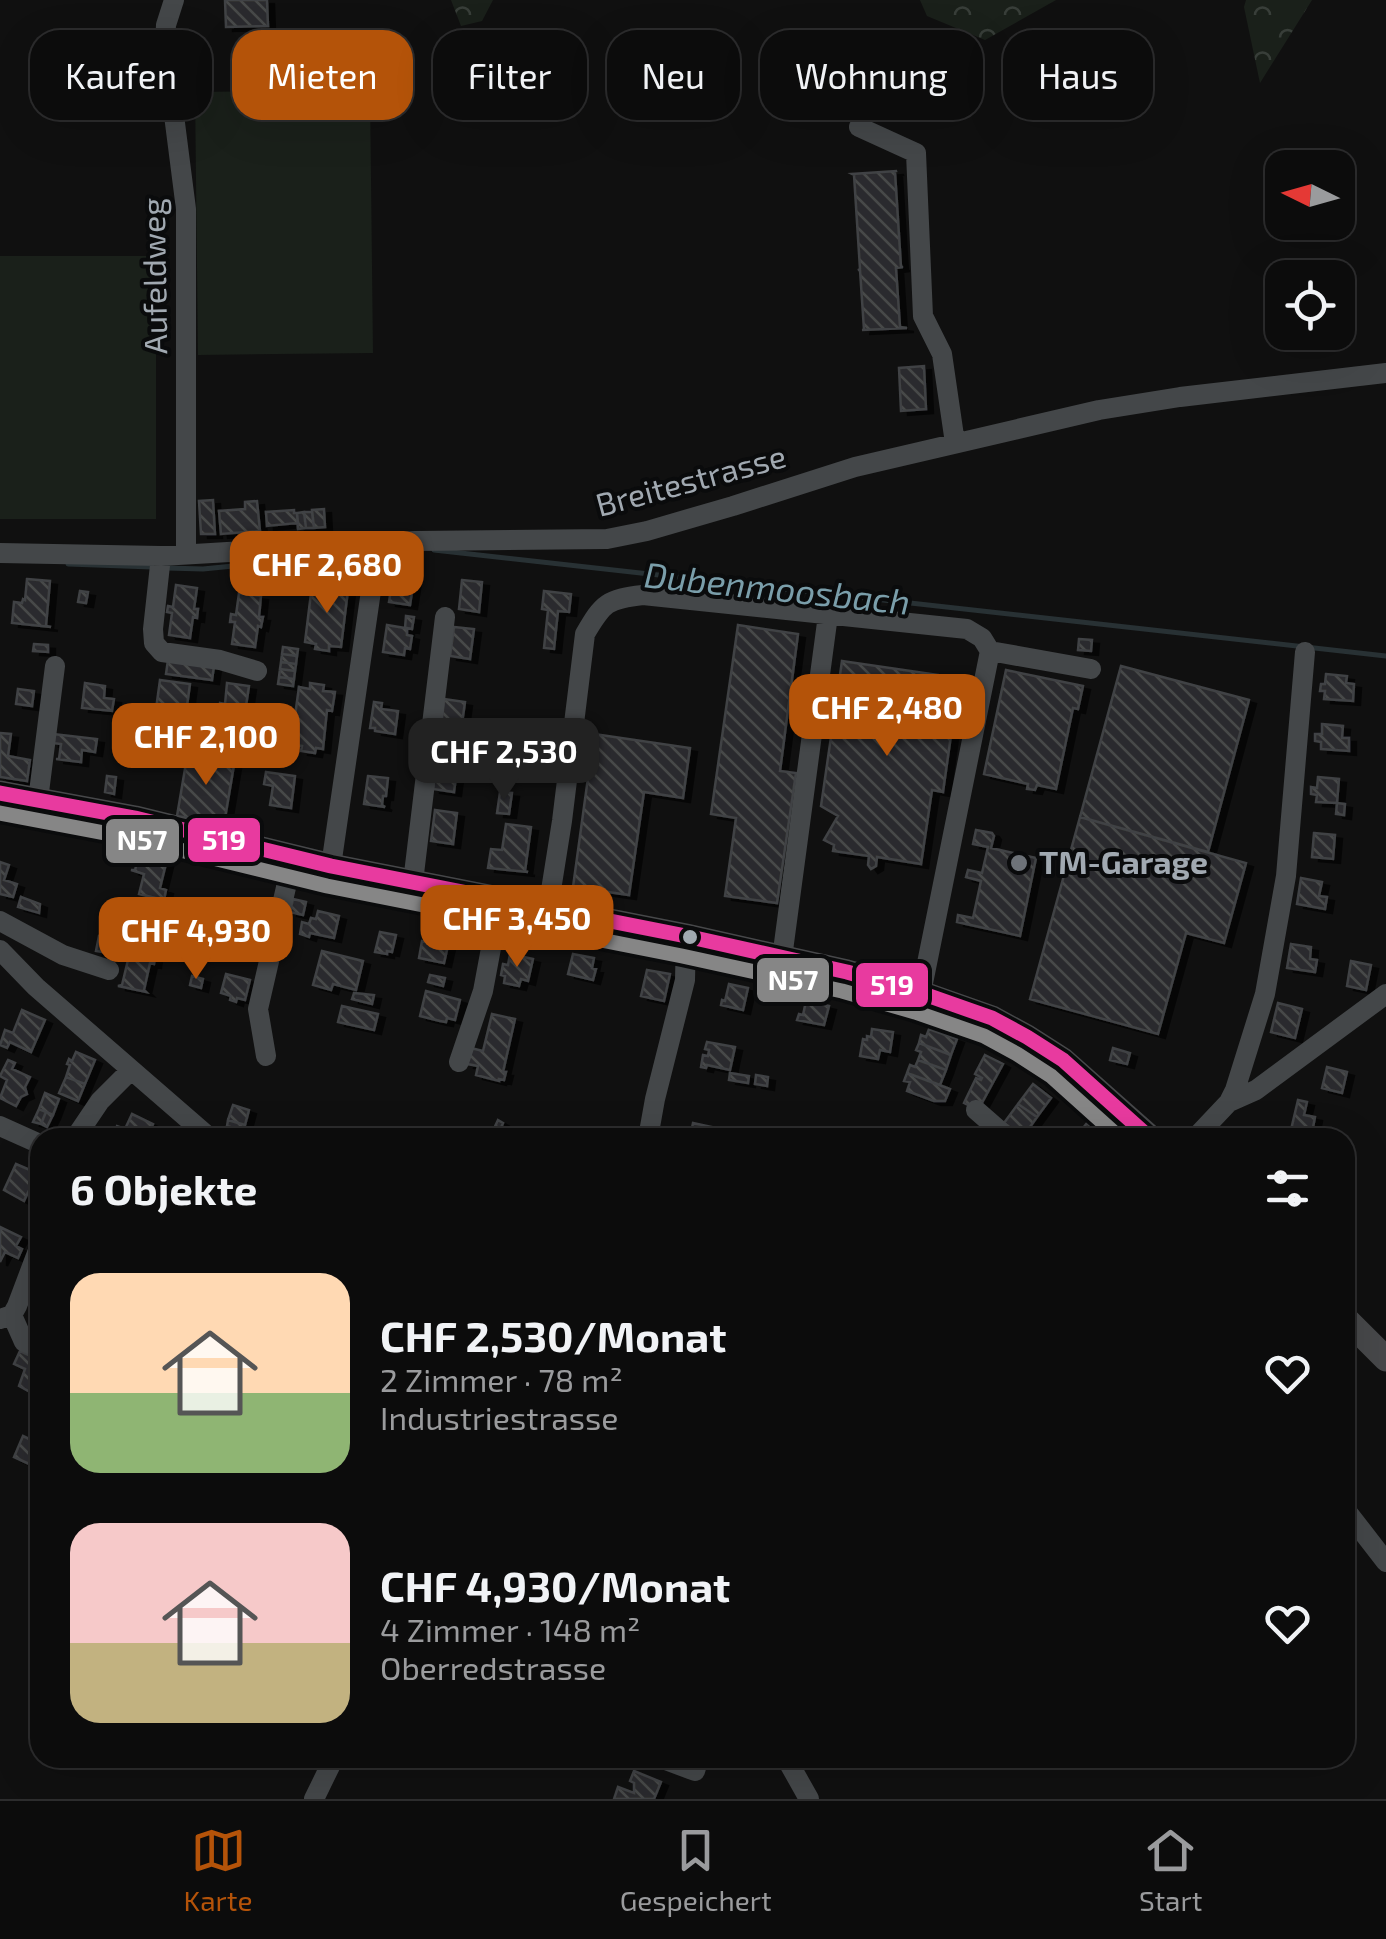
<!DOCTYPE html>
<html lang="de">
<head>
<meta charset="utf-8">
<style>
  body { margin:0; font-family:"Exo 2",sans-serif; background:#151515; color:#f1f3f6; height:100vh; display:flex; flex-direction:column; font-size:38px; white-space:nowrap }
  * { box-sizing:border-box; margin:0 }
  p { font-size:32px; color:#9a9b9d }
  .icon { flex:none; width:55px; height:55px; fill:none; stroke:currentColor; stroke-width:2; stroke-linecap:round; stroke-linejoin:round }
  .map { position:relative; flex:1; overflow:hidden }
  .side { position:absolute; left:30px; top:1128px; width:1325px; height:640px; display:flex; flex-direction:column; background:#0c0c0c; border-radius:30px; box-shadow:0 10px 40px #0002,0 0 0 2px #2c2c2d }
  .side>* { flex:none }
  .hud { position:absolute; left:30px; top:30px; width:1328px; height:90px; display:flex; gap:20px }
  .needle { width:65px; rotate:275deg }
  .fabs { position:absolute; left:1265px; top:150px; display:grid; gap:20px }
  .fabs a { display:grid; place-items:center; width:90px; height:90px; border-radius:20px; background:#0c0c0c; box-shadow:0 10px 40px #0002,0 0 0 2px #2c2c2d; font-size:50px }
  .price { position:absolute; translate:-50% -85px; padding:0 22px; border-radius:20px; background:#b45309; color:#fff; font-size:32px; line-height:65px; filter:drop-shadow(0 2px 5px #0008) }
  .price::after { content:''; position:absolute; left:50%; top:60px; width:30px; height:22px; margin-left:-15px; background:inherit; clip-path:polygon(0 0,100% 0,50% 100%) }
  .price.selected { background:#222; color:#fff }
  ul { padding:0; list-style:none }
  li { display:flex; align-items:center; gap:30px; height:250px; padding:0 40px }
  li span { display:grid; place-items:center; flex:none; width:280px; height:200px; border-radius:30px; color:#555 }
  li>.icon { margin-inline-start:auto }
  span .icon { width:120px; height:120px; fill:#fffc; stroke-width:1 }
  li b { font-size:42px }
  h2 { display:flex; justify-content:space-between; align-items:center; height:120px; padding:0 40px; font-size:42px }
  .pill { padding:0 35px; border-radius:30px; background:#0c0c0c; box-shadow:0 10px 40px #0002,0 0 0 2px #2c2c2d; font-size:35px; line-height:90px }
  .pill.selected { background:#b45309; color:#fff }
  .tab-bar { display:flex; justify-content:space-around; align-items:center; height:140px; border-top:2px solid #2c2c2d; background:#0c0c0c; font-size:28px; color:#9a9b9d }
  .tab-bar a { display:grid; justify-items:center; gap:5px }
  .tab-bar .selected { color:#b45309 }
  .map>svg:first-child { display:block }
</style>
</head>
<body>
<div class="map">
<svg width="1386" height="1799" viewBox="0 0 1386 1799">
  <defs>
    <pattern id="forest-crowns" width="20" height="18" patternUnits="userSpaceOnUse" patternTransform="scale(2.5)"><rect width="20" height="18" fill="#1a201a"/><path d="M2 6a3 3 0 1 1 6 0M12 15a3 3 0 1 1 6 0" fill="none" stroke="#383e39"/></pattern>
    <pattern id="building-back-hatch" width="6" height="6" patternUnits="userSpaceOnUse" patternTransform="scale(2.5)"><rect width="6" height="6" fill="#2c2c2d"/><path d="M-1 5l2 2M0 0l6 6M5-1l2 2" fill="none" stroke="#474849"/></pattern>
    <filter id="shadow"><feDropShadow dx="7" dy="4" stdDeviation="0" flood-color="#0009"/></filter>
  </defs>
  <rect width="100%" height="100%" fill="#101010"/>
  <path fill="#1a201a" d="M370,90L373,353L198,355L195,92Z
    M0,256H156V519H0Z"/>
  <path fill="url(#forest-crowns)" d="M451,0H493L482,21L461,26Z
    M920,0H1056L985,40L927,16Z
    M1246,0H1312L1260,83L1244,7Z"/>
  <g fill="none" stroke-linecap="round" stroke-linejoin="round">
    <path stroke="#283134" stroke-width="5" d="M434,550L1386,656
      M68,564L152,567
      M167,568L203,569L333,556"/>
  </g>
  <path fill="url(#building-back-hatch)" stroke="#404244" stroke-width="2.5" filter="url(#shadow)" d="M225,0H267L268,26L226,27Z
    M914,87L916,109L831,114L830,93Z
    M897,171L895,172L901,267H903L896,268L900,327L907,328L862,330H864L860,270H858L860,269L854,175L852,174Z
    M924,366L926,409L901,411L899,368Z
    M213,500L215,534H201L199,501Z
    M257,501L260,531L221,534L219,511L245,509V502Z
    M324,509L325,527L314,528L312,510Z
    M294,510V513H297L298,523L267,526L266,512Z
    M304,512H312L314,528H306Z
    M304,512L306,528L298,529L297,513Z
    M393,576L414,579L410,605L389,602Z
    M27,579L50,581L46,626L51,627L12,623L14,602L22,603L23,599L25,600Z
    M462,580L482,582L479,612L459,609Z
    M324,582L338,583L337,588L348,590L341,647L329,646V651L315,649L316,644L305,642L312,585L324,587Z
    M176,585L197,588L194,609H198L197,618L193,617L190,638L169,635L172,613L167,612L168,606L173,607Z
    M80,591L88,592L86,603L78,602Z
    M544,591L571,594L569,612L558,611L554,649L544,648L548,610L542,609Z
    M239,593L261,596L259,617H263L261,627L258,626L255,647L232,644L235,622H230L231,614L236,615Z
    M406,616L414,617L412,629L407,628V635L412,636L410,649L405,648L404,655L383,652L387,625L405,628Z
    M738,625L798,634L780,771L796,773L777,903L725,896L736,818L711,814Z
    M454,627L474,629L470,659L450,656Z
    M1079,639L1092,640L1091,651L1078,650Z
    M34,644L48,645V652L33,651Z
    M283,647L298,649L297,656L282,654Z
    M282,654L297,656L296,664L281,662Z
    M168,660L214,666L212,680L166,674Z
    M842,661L959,678L943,792L932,790L921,864L877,857L876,866L871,869L868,865L869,856L833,851L834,845L824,840L838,816L821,806Z
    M281,662L296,664L295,671L280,669Z
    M1121,666L1249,700L1208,852L1080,817Z
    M280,669L295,671L294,679L279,677Z
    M1006,670L1083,686L1078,709L1073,708L1056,789L1037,785L1035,790L1027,789L1028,784L984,774Z
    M1326,674L1347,676L1346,683L1354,684L1353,701L1324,699L1325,691H1320L1321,684H1325Z
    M279,677L294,679L293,686L278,684Z
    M160,680L190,684L183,735L153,731Z
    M85,683L105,686L104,698L114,699L112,711L82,708Z
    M227,683L249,686L246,706L250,707L249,716L245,715L243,736L221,733L224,712L218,711L220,703L225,704Z
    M310,683L324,685L323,691L335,692L332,711L327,710L323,749L316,748L315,753L301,751L302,746L291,744L299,687L310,689Z
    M18,689L34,691L32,706L16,704Z
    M444,699L465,702L461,731L441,729Z
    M374,702L382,703L381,709L398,711L395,734L375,731V728H370Z
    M1322,724L1343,726L1342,738H1349V751L1321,749V742L1315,741V734H1322Z
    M0,733L11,734L8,756L30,760L27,781L0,777Z
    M53,734L97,739L95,752L82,750L81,762L56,759H59L61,744L52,743Z
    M594,734L690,748L683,798L644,792L629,895L573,887Z
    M188,751L235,759L224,824L177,816Z
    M437,759L458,762L454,792L433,789Z
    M266,772L295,776L291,808L270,805L273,786L264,784Z
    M107,776L116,777L114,794L105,792Z
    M368,776L388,778L386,796H383L382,805L385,807L364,804Z
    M1318,777L1339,779L1337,803L1316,802L1317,795L1311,794V787L1317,788Z
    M500,792L512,793L509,814L497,813Z
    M1337,803L1345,804L1344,815L1336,814Z
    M435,810L457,813L453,844L431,841Z
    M1080,817L1246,863L1224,943L1186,933L1158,1034L1030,999Z
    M506,824L531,827L525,871L528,872L488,868L491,849L502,850Z
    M136,830L172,839L160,888L166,890L164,900L139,894L144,874L131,870H135L142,844L133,841Z
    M976,830L992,833L994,836L991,848L1036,858L1020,936L957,922L958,915L973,918L981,881L966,877L968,870L982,873L988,847L973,844Z
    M1314,833L1335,835L1333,859L1312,857Z
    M0,862L9,865L4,880L17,884L13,897L0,894Z
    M1301,878L1322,882L1319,896L1327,897L1325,909L1297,904Z
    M21,897L40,904L39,913L18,907Z
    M293,899L306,902L303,915L290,912Z
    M318,911L339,916L334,938L310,933L309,937L300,934L302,922L309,924L311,918L316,919Z
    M380,932L396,935L392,952L387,951V954L375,952Z
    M99,936L106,937L103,952L96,951Z
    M129,936L157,943L154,964L150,963L144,990L146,992L118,986L122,985L133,939Z
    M427,937L449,941L444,963L419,958L422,941L426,942Z
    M1291,944L1311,947L1310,959L1317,960L1315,972L1287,968Z
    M322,951L363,961L356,990L333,984L331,990L313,985Z
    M510,954L533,959L528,981L521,979L519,986L504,983L505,976L501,975L503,964L508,965Z
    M573,954L594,958L592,968L596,969L593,980L568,974Z
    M1351,961L1371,965L1366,990L1347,986Z
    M647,970L670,974L664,1001L641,996Z
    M226,974L250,980L245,1000L237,998L236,1002L230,1000L231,996L221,993Z
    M430,975L445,978L443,986L428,982Z
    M192,976L203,979L201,988L190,985Z
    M729,984L748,988L743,1010L721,1005L722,1000L725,1001Z
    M426,991L460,1000L455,1020L447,1018L446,1022L440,1021L420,1016Z
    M354,993L374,995L372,1004L352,999Z
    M806,1001L829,1006L824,1025L797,1020L799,1014L803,1015Z
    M1278,1003L1302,1009L1295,1038L1271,1032Z
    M342,1006L378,1014L374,1030L338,1022Z
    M22,1010L45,1020L31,1052L10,1042L7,1048L0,1045L5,1030L13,1033Z
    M492,1014L515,1019L503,1072H506L504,1080L499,1079V1081L476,1075L478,1066L467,1064L471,1048L483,1051Z
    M872,1029L893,1032L890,1052L880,1050L878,1059L860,1056L863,1039L867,1040V1036L871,1037Z
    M929,1029L957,1039L951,1055L919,1043L921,1035L926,1037Z
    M707,1042L735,1047L730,1070L707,1065L706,1068L701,1067L703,1055L708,1056L709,1050L705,1049Z
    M919,1043L951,1055L946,1070L918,1060L921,1052L916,1050Z
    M1113,1048L1130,1053L1127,1064L1110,1060Z
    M76,1052L95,1060L85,1084L66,1077L70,1065L67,1064L69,1059L72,1061Z
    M985,1055L1003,1064L978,1110L964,1103L976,1078L981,1080L982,1078L975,1074Z
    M8,1060L15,1063L12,1069L30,1077L25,1087L27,1094L21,1097L16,1106L0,1098L7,1080L0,1076Z
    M918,1060L946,1070L940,1085L907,1073L910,1065L915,1067Z
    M1327,1067L1347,1072L1342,1093L1322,1088Z
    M730,1073L749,1076L748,1083L729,1080Z
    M907,1073L950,1089L945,1101H934L907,1091L910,1082L904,1081Z
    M756,1075L768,1077L767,1086L755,1084Z
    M66,1077L85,1084L78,1101L59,1093Z
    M1033,1084L1051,1098L1037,1117L1018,1104Z
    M45,1093L59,1099L53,1115L39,1109Z
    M1298,1100L1307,1102L1304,1115L1315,1117L1311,1138L1290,1134Z
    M1018,1104L1037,1117L1023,1137L1004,1123Z
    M233,1105L249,1110L245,1125L228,1120Z
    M39,1109L46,1112L41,1124L33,1122Z
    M46,1112L53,1115L47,1127L41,1124Z
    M132,1114L153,1124L147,1138H112L117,1126L125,1129Z
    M228,1120L245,1125L243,1131L227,1126Z
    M498,1120L503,1123L497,1138L490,1137Z
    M693,1123L716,1128L714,1138H690Z
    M1087,1123L1104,1138H1075Z
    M227,1126L243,1131L241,1138L225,1133Z
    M16,1164L37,1173L24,1201L4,1190Z
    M0,1227L21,1237L16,1246L22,1249L18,1258L5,1252L0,1262Z
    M20,1351L33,1357L31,1360L40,1364V1376L32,1393L19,1386L25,1369L14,1364Z
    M23,1436L40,1444V1469L14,1457Z
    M634,1771L661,1782L654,1799H614L618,1787L634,1793V1783L630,1781Z"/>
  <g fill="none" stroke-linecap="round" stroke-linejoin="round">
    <path stroke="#444749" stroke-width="20" d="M174,0L166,25L165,45L186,209V553
      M859,127L916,153L923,316L942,354L955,443
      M0,553L161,556L415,541L607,539L647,531L733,506L855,467L1099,410L1180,397L1386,373
      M161,556L153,629L154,643L162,652L220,660L257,671
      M990,651L1091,669
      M38,800L55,666
      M331,866L372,584
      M413,882L445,617
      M548,909L562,821L585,634C603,603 607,599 643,595L967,629L982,638L990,651L921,993
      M0,921L63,955L109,970
      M0,950L36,987L210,1138
      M782,958L828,615
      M266,1056L258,1009L293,857
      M459,1062L483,991L500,900
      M1229,1102L1235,1090L1265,994L1286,876L1305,652
      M976,1110L1008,1138
      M0,1126L40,1144
      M75,1138L100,1101L131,1070
      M648,1138L655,1099L685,980L686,936
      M1195,1138L1229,1102L1256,1090L1386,994
      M12,1315L24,1342L40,1348
      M0,1319L12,1315L17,1306L40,1245
      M1345,1509L1386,1562
      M660,1758L695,1771L699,1758
      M786,1758L809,1799
      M314,1799L334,1758"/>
    <path stroke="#47484a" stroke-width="25" d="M0,793L135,818L331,866L686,936L847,972L921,993L992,1018L1027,1037L1063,1060L1151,1138
      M1345,1318L1386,1359"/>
    <g stroke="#0a0b0c" stroke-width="22">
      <path id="bus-1" d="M0,793L135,818L331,866L686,936L847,972L921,993L992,1018L1027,1037L1063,1060L1150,1138"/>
    </g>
    <g stroke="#0a0b0c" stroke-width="22">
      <path id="bus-2" d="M0,813L131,838L327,886L682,956L842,991L915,1012L984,1036L1017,1054L1051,1076L1120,1138"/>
    </g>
    <use href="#bus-1" stroke="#e83a9f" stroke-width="15"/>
    <use href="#bus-2" stroke="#868686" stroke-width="15"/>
  </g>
  <circle fill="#6e7379" stroke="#0a0b0c" stroke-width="4" cx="1019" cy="863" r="10"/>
  <circle fill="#a1a9b1" stroke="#0a0b0c" stroke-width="4" cx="690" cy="937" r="9"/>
  <g text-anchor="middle" stroke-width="8" stroke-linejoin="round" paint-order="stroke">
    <g font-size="32" fill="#a1a9b1" stroke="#0a0b0c">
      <text transform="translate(155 276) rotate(-91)" y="11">Aufeldweg</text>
      <text transform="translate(691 481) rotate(-15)" y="11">Breitestrasse</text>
    </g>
    <g font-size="32" font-weight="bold" fill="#a1a9b1" stroke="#0a0b0c" text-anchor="start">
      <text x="1039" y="874">TM-Garage</text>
    </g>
    <g font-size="35" font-style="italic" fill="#7a9eaa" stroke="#0a0b0c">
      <text transform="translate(777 589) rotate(6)" y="12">Dubenmoosbach</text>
    </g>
  </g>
  <g stroke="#0a0b0c" stroke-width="4">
    <rect x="186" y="816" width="76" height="48" rx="10" fill="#e83a9f"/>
    <rect x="104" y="817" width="77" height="48" rx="10" fill="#868686"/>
    <rect x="755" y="956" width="76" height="48" rx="10" fill="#868686"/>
    <rect x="854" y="961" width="76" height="48" rx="10" fill="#e83a9f"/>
  </g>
  <g font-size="28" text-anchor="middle" font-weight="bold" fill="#fff">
    <text x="224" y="850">519</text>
    <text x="142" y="850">N57</text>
    <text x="793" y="990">N57</text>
    <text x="892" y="995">519</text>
  </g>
</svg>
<div class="fabs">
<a><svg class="needle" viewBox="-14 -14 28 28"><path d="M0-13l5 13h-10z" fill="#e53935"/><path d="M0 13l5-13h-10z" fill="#9a9b9d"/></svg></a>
<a><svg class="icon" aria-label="locate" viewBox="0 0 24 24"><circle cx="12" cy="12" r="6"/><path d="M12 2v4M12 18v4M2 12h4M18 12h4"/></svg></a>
</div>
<b class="price" style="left:327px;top:616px">CHF 2,680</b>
<b class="price" style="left:887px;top:759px">CHF 2,480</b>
<b class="price" style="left:206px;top:788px">CHF 2,100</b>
<b class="price selected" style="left:504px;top:803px">CHF 2,530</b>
<b class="price" style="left:517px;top:970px">CHF 3,450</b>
<b class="price" style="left:196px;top:982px">CHF 4,930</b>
<div class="hud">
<a class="pill">Kaufen</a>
<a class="pill selected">Mieten</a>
<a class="pill">Filter</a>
<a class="pill">Neu</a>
<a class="pill">Wohnung</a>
<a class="pill">Haus</a>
</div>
<section class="side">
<h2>6 Objekte<svg class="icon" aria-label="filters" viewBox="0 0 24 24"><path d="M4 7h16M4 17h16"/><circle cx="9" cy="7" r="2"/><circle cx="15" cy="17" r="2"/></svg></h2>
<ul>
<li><span style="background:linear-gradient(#ffd9b3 60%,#8fb573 0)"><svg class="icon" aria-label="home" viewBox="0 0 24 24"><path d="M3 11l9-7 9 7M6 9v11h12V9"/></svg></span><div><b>CHF 2,530/Monat</b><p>2 Zimmer · 78 m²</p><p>Industriestrasse</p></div><svg class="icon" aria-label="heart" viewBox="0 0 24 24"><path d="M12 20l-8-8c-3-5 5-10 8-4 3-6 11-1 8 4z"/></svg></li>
<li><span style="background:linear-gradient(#f6c9c9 60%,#c2b280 0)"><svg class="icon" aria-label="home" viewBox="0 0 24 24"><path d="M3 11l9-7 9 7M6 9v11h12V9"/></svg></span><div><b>CHF 4,930/Monat</b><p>4 Zimmer · 148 m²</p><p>Oberredstrasse</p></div><svg class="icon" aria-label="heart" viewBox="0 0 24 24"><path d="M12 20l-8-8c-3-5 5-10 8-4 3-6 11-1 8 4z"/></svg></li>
</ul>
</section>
</div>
<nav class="tab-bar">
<a class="selected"><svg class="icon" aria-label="map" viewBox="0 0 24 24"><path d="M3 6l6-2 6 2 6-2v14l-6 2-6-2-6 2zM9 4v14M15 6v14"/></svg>Karte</a>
<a><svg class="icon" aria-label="saved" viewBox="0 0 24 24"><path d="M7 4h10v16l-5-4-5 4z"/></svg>Gespeichert</a>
<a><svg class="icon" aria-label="home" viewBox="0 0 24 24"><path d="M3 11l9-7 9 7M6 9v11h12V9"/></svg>Start</a>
</nav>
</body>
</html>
